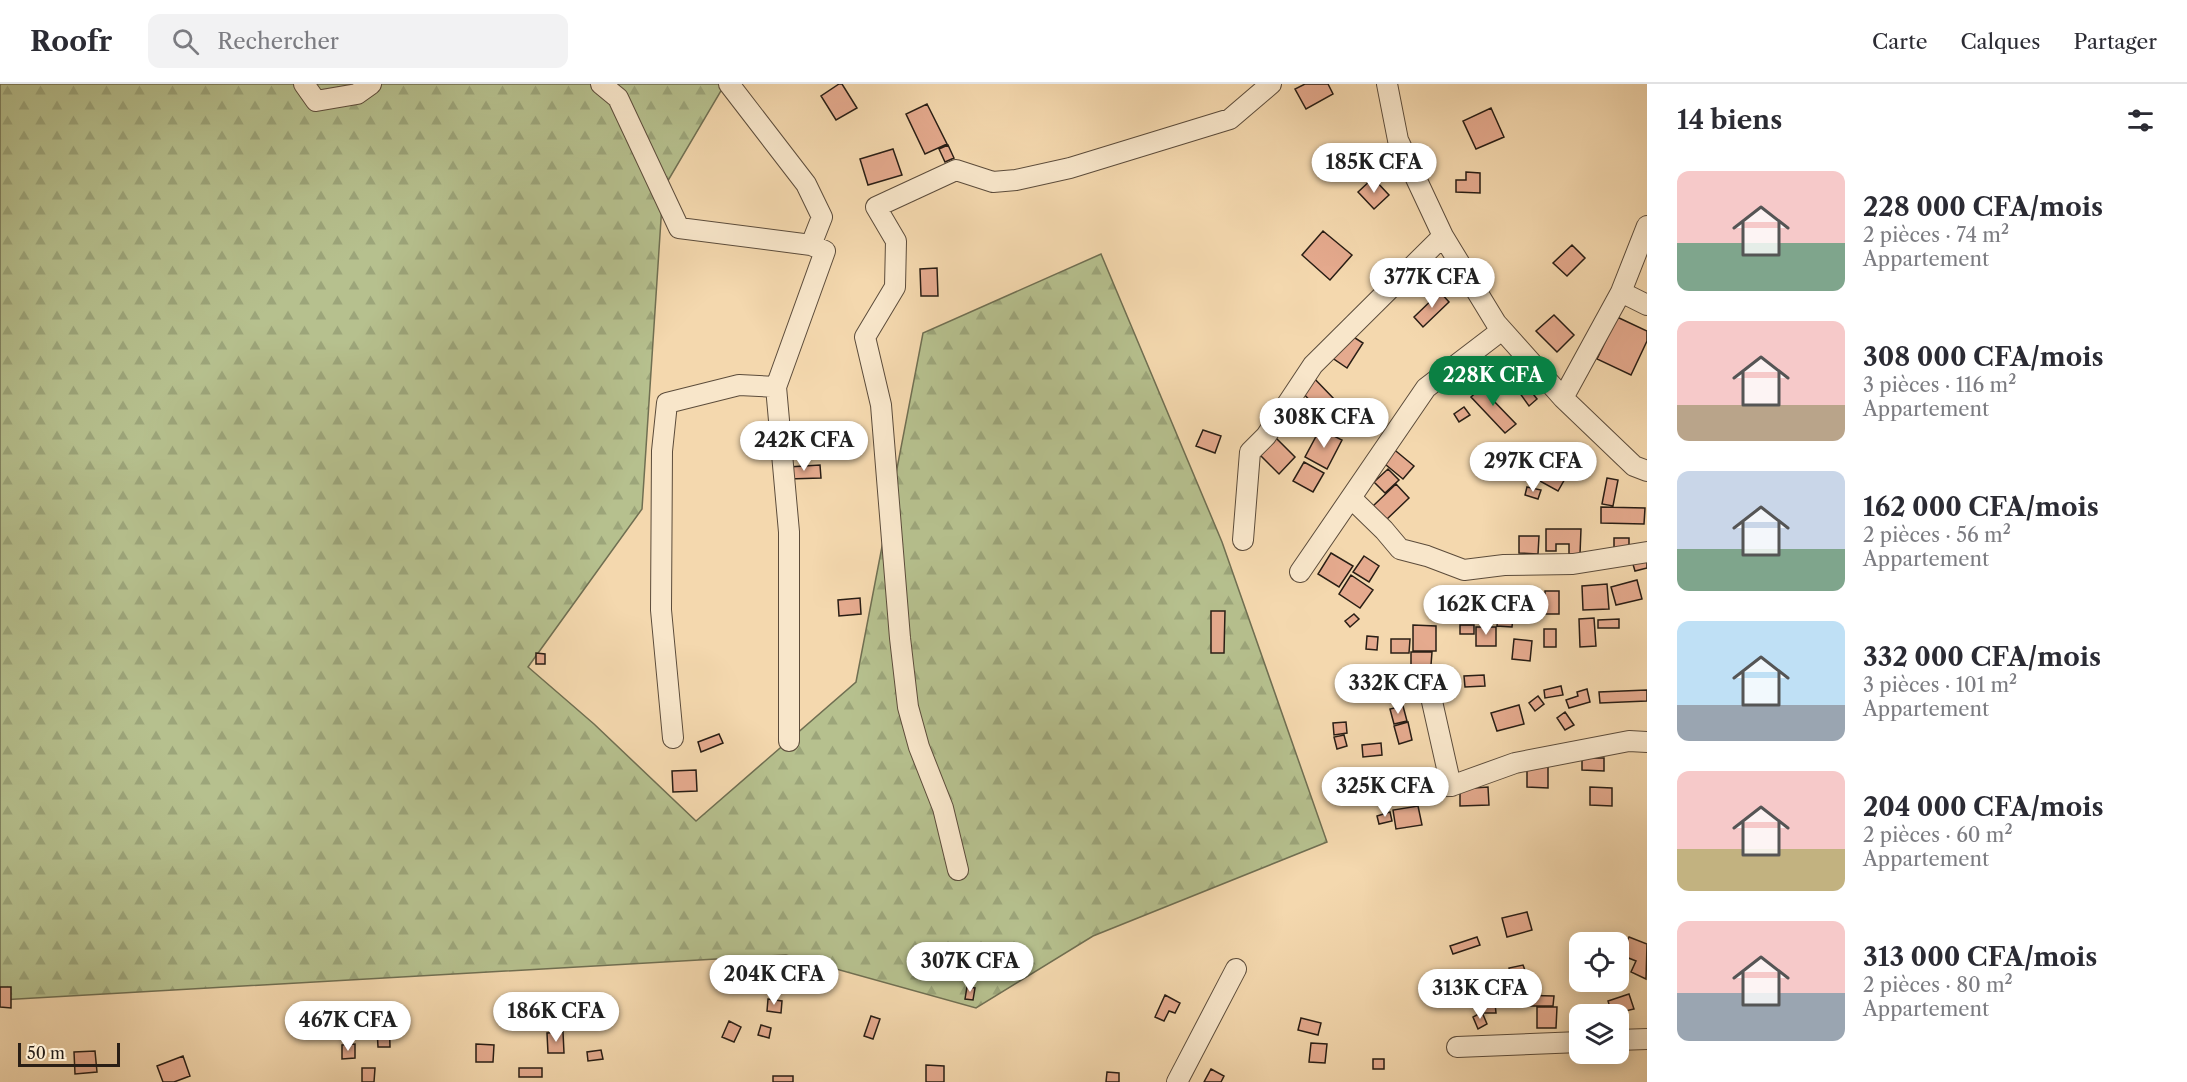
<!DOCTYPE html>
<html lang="fr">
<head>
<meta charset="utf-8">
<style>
  body { margin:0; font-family:"Libre Caslon Text",serif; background:#f2f2f3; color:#2b2b33; height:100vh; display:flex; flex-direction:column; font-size:22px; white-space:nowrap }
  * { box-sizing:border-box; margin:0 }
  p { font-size:20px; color:#7c7c81 }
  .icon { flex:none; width:33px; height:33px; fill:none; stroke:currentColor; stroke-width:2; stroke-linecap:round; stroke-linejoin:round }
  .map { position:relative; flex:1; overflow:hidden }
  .sheet { display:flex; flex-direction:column; background:#fff; width:540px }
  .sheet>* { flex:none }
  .controls { position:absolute; left:1569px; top:848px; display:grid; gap:12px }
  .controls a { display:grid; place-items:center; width:60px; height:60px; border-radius:12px; background:#fff; box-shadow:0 3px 15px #0003; font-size:30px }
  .scale { position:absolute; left:18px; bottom:15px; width:102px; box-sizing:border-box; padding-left:6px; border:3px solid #291e15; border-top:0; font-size:16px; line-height:21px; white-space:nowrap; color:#291e15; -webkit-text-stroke:4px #f8e6ca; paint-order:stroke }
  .price { position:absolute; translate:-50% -51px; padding:0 14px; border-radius:21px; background:#fff; color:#222; font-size:20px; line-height:39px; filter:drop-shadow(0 2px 3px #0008) }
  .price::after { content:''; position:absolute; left:50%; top:36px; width:18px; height:14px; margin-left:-9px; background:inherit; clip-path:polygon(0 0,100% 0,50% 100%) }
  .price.on { background:#0b8043; color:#fff }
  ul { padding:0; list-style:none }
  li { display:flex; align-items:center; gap:18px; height:150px; padding:0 30px }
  li span { display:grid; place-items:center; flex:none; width:168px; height:120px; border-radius:12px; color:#555 }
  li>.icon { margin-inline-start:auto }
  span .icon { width:72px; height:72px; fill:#fffc; stroke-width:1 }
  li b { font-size:26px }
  h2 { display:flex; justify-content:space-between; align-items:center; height:72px; padding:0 30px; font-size:26px }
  header { display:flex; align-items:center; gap:36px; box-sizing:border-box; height:84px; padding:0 30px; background:#fff; border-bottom:2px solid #e1e1e2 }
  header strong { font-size:28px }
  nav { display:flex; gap:33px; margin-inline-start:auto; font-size:21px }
  .search { width:420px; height:54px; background:#f2f2f3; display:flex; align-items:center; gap:15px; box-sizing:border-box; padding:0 21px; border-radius:12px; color:#7c7c81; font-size:22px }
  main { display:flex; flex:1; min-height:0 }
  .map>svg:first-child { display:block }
</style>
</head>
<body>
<header>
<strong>Roofr</strong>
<div class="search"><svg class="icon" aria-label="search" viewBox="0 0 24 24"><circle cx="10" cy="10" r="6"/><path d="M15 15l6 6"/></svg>Rechercher</div>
<nav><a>Carte</a><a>Calques</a><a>Partager</a></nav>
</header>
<main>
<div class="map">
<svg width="1647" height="998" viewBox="0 0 1647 998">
  <defs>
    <pattern id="forest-firs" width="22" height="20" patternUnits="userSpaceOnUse" patternTransform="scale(1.5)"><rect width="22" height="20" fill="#b6c08e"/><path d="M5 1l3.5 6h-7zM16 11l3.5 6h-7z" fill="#9ca57a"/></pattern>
  </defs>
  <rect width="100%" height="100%" fill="#f4d8ae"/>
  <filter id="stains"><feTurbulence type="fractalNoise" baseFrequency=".00333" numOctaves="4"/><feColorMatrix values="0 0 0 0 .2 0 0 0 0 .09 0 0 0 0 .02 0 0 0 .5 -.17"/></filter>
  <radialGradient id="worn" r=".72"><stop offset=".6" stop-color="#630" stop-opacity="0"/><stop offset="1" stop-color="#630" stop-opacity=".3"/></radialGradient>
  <path fill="url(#forest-firs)" stroke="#706f52" stroke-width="1.5" d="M0,0H725L663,105L642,425L528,583L594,640L696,737L856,598L923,249L1101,170L1222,458L1327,758L1093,852L976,924L786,871L0,916Z"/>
  <path fill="#e5aa8e" stroke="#291e15" stroke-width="1.5" d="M839,0H842L857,24L836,36L821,12Z
    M1305,0H1328L1333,10L1306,25L1295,5Z
    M927,20L947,60L925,70L906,30Z
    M1491,24L1504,53L1476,65L1463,37Z
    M948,61L954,74L945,78L939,65Z
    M893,65L902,91L868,101L860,75Z
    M1466,88L1480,89V109L1456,108V96H1466Z
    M1373,94L1389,111L1374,125L1358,108Z
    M1323,147L1352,171L1330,196L1302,171Z
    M1572,161L1585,174L1567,192L1553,179Z
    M937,184L938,212H921L920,185Z
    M1440,208L1449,218L1423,243L1414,233Z
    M1554,231L1574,251L1557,268L1536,247Z
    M1617,233L1647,247V257L1631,291L1597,275Z
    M1344,247L1363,259L1347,284L1328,271Z
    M1513,285L1520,292L1508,303L1501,296Z
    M1308,288L1337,318L1324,331L1295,301Z
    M1490,296L1497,303L1488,311L1516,340L1505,349L1471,313Z
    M1527,302L1537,315L1529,322L1519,308Z
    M1464,323L1470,331L1459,338L1454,330Z
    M1320,345L1342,356L1327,385L1305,373Z
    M1203,346L1221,352L1215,369L1196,362Z
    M1272,350L1295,373L1279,390L1255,366Z
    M1385,358L1414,382L1403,395L1374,371Z
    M1549,375L1570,386L1558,407L1538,396Z
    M1304,378L1324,389L1313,408L1293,397Z
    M820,381L821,394L788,395V383Z
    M1388,385L1399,396L1385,409L1374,398Z
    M1607,394L1618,396L1613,422L1602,420Z
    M1396,400L1409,414L1386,436L1373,422Z
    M1527,403L1541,406L1538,415L1525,411Z
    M1601,423L1645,424L1644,440L1601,439Z
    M1546,445H1581L1580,470H1569V460H1556V467H1546Z
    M1519,452H1539L1538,470L1519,469Z
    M1614,454H1629V464H1614Z
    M1331,469L1353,482L1339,503L1318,490Z
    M1364,472L1379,482L1369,498L1353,488Z
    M1647,472V484L1635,487L1632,477Z
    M1351,491L1373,506L1360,524L1339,510Z
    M1637,496L1642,515L1616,521L1611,503Z
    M1607,500L1609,525L1583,526L1582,502Z
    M1469,503H1497V515L1469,514Z
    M1545,507H1559V530H1545Z
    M860,514L861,530L839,532L838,516Z
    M1499,523L1537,527L1535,536L1513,533L1512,543L1497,542Z
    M1211,527H1225L1224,569H1211Z
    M1354,530L1359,535L1350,543L1345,537Z
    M1594,534L1596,562L1580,563L1579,535Z
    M1619,535V544H1598V536Z
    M1413,541L1436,542V567H1413Z
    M1460,541H1474V550H1460Z
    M1476,543H1496V562H1476Z
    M1544,545H1556V563H1544Z
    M1367,552L1378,553L1377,566L1366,565Z
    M1391,555H1410L1409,569H1391Z
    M1514,555L1532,557L1530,577L1512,575Z
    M1411,568H1432L1431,581H1411Z
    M536,569L545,570V580H536Z
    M1458,591L1459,601L1445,602L1444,592Z
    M1484,591L1485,602L1465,603L1464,592Z
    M1443,592V608L1424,609V593Z
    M1363,602L1384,603V616L1363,615Z
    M1561,602L1563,611L1545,614L1544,606Z
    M1587,605L1590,618L1569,624L1566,616L1578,612L1577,608Z
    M1647,606V617L1600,619L1599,608Z
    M1538,612L1544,620L1535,627L1529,619Z
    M1519,621L1524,640L1497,647L1491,629Z
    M1403,622L1407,637L1394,640L1390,625Z
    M1565,628L1574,641L1565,646L1557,634Z
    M1346,638L1347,649L1334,651L1333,639Z
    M1408,638L1412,656L1399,660L1394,642Z
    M719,650L723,659L701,668L698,658Z
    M1344,651L1347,662L1337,665L1334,653Z
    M1381,659L1382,671L1363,673L1362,661Z
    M1582,674H1604V687L1582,686Z
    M1527,679H1548V704L1527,703Z
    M696,686L697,707L673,708L672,687Z
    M1488,703L1489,721L1460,722V705Z
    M1590,703L1612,704V722L1590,721Z
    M1418,722L1422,741L1396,745L1393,726Z
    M1390,728L1392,737L1379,740L1377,732Z
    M1527,828L1532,846L1507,853L1502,834Z
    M1477,853L1480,861L1453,870L1450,862Z
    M1629,853L1647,860L1646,895L1631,888L1636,877L1621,871Z
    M1523,881L1526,889L1511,893L1509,884Z
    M1462,902H1495V917H1462Z
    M0,903H11V924L0,923Z
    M967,903L975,904L973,916L965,915Z
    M1629,910L1634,925L1612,930L1608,917Z
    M1165,911L1180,919L1175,929L1169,927L1164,937L1155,933Z
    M1519,911L1554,912L1553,922H1519Z
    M768,915L782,917L781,929L767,927Z
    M1495,919L1496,929H1482V920Z
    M1537,923H1557L1556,944H1537Z
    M389,926L390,963H378L376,927Z
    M1482,928L1487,940L1478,945L1473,933Z
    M871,932L880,935L873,955L864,952Z
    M1301,934L1321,939L1318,951L1298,946Z
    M729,937L741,943L734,958L722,953Z
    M761,941L771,944L769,954L758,951Z
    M563,948L564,969H548L547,949Z
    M1311,959L1327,960L1325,979L1309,978Z
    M355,960V974L342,975V961Z
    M476,960L494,961L493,978H476Z
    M601,966L603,975L588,977L587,968Z
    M95,967L97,988L75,990L74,968Z
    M183,972L190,992L174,998H163L157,982Z
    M1373,975H1384V985H1373Z
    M926,981L944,982V998H926Z
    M362,984H375L374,998H362Z
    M519,984H542V993H519Z
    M1211,985L1224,992L1221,998H1204Z
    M1107,988L1119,989V998H1106Z
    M773,992H793V998H773Z"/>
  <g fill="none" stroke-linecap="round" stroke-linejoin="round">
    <g stroke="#5c4c3b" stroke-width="22">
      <path id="minor" d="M304,0L316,17L357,10L371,0
        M601,0L618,14L679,144L811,161L825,167L776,303L789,448V657
        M729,0L806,100L822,133L811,161
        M1387,0L1398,56L1443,152L1496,239L1563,314L1634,382L1647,387
        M1621,208L1647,221
        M1563,314L1621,208L1647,142
        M1351,414L1384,446L1400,465L1427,472L1464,486L1504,481L1573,480L1647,468
        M1243,456L1250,368L1266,352L1313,281L1443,152
        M1300,488L1426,304L1502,246
        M1431,613L1451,702
        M673,654L661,526L662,367L667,319L739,301L776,303
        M1350,704L1451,702L1515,679L1629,657L1647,658
        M958,786L943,724L919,663L908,623L900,554L881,321L865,253L895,203L896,157L876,123L956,86L993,98L1016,96L1070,84L1230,35L1271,0
        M1618,956L1647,955
        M1457,963L1580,958
        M1177,998L1236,885"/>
    </g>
    <use href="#minor" stroke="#f8e6ca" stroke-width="20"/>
  </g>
  <rect width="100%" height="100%" filter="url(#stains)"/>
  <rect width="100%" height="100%" fill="url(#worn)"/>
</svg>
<div class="controls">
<a><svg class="icon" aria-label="locate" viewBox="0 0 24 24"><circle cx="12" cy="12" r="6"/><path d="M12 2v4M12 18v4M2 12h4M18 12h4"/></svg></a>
<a><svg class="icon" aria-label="layers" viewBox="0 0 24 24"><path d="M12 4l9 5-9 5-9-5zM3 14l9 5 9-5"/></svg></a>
</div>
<div class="scale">50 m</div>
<b class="price" style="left:1374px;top:110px">185K CFA</b>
<b class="price" style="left:1432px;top:225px">377K CFA</b>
<b class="price on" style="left:1493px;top:323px">228K CFA</b>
<b class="price" style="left:1324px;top:365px">308K CFA</b>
<b class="price" style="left:804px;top:388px">242K CFA</b>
<b class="price" style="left:1533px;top:409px">297K CFA</b>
<b class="price" style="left:1486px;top:552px">162K CFA</b>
<b class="price" style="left:1398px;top:631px">332K CFA</b>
<b class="price" style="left:1385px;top:734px">325K CFA</b>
<b class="price" style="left:970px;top:909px">307K CFA</b>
<b class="price" style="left:774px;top:922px">204K CFA</b>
<b class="price" style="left:1480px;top:936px">313K CFA</b>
<b class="price" style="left:556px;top:959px">186K CFA</b>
<b class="price" style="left:348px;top:968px">467K CFA</b>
</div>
<section class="sheet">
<h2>14 biens<svg class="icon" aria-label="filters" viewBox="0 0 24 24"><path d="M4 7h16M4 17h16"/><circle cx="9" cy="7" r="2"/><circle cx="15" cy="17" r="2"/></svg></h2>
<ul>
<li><span style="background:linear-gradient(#f6c9c9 60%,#7fa58c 0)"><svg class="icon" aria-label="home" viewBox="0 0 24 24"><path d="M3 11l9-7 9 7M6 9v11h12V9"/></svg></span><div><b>228 000 CFA/mois</b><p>2 pièces · 74 m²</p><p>Appartement</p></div></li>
<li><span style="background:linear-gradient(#f6c9c9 70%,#b9a48a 0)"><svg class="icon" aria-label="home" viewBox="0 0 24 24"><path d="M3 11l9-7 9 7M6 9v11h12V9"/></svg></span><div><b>308 000 CFA/mois</b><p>3 pièces · 116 m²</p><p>Appartement</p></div></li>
<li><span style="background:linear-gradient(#c9d6e8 65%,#7fa58c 0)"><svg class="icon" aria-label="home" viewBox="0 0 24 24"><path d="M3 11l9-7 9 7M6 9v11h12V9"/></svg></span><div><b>162 000 CFA/mois</b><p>2 pièces · 56 m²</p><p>Appartement</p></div></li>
<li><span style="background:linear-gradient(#bfe0f5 70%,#9aa5b1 0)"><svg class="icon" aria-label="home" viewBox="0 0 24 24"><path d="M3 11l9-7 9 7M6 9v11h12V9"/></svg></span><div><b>332 000 CFA/mois</b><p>3 pièces · 101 m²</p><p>Appartement</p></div></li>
<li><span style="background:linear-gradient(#f6c9c9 65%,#c2b280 0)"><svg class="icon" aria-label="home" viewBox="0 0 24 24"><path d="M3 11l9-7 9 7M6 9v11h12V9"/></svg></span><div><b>204 000 CFA/mois</b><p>2 pièces · 60 m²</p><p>Appartement</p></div></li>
<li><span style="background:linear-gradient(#f6c9c9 60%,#9aa5b1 0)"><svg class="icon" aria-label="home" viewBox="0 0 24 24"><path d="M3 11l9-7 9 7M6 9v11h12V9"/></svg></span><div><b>313 000 CFA/mois</b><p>2 pièces · 80 m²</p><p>Appartement</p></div></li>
</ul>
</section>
</main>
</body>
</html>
